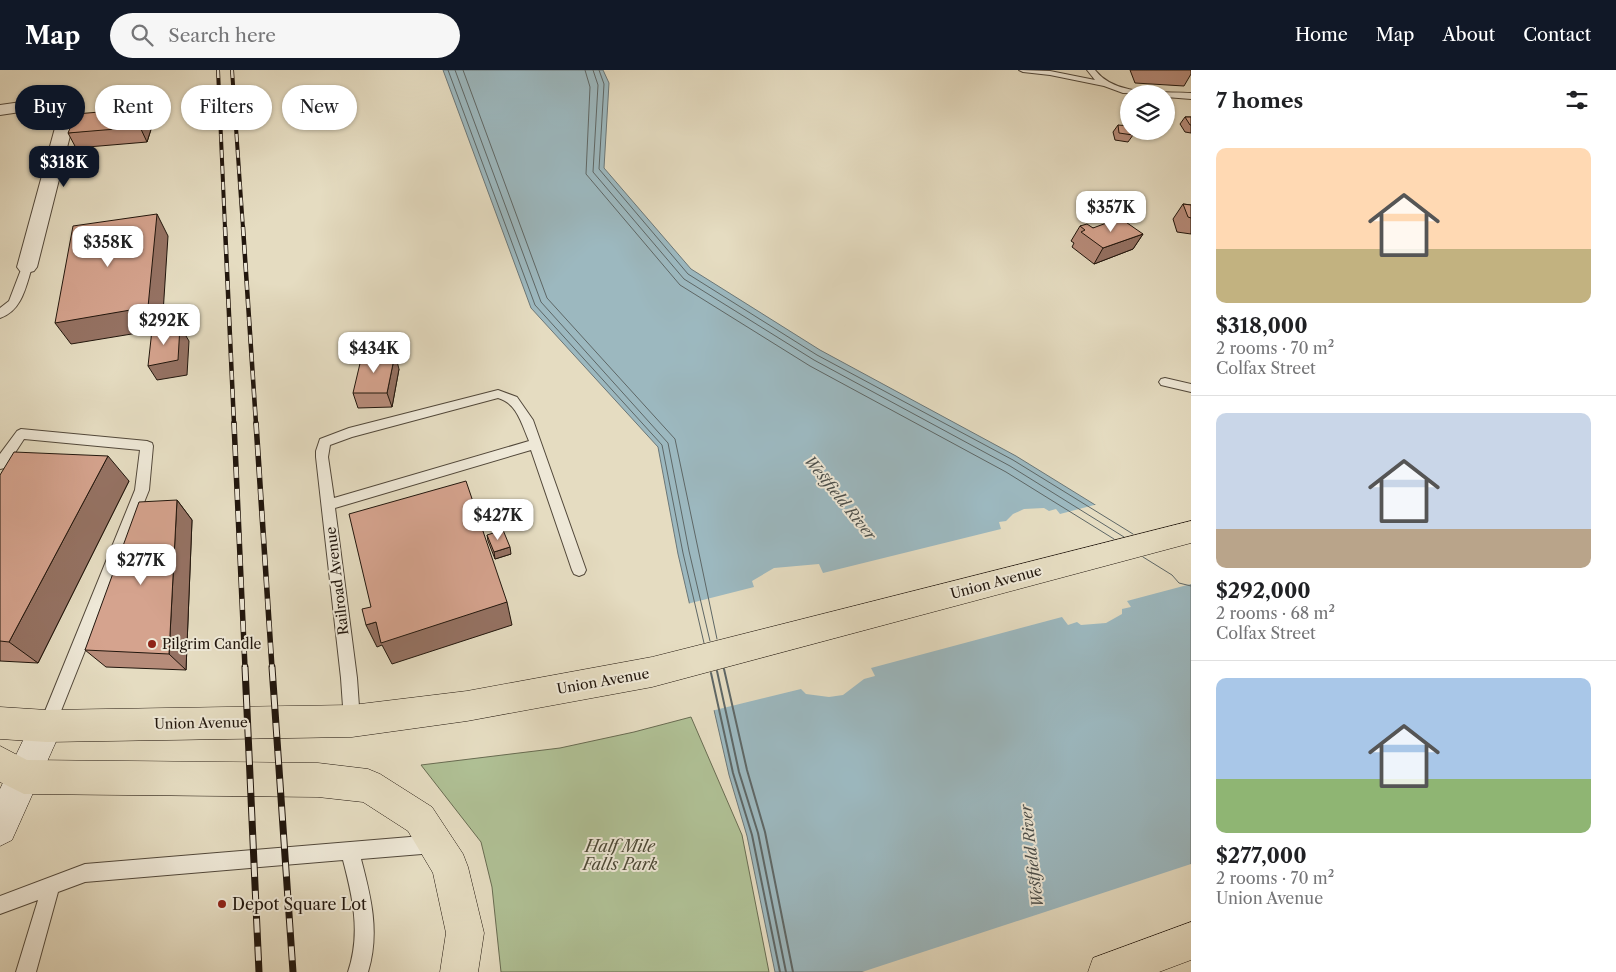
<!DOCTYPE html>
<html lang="en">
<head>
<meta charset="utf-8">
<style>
  body { margin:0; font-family:"Libre Caslon Text",serif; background:#f6f6f6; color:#202124; height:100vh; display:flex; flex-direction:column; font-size:19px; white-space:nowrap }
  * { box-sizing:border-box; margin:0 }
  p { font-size:16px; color:#757577 }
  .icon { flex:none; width:28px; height:28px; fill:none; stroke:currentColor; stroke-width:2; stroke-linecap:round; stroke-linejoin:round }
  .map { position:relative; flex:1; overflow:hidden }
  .panel { display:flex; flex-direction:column; background:#fff; width:425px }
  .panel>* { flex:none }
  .guide { position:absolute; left:15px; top:15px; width:475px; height:45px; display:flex; gap:10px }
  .tools { position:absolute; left:1120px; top:15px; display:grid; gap:10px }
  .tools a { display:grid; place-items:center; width:55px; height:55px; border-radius:50%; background:#fff; box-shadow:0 1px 4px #0004; font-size:25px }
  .price { position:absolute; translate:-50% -42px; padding:0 11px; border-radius:10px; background:#fff; color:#222; font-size:16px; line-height:32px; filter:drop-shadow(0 1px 2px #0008) }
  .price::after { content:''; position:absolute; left:50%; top:30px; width:15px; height:11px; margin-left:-8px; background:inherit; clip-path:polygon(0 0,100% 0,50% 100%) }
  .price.active { background:#111827; color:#fff }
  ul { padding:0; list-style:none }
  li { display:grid; align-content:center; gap:10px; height:265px; padding:0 25px }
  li+li { border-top:1px solid #e0e0e0 }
  li span { display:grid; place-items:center; height:155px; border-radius:10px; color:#555 }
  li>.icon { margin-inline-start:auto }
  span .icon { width:90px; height:90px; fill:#fffc; stroke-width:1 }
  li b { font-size:21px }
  h2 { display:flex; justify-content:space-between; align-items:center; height:60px; padding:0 25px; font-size:21px }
  .tag { padding:0 18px; border-radius:22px; background:#fff; box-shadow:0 1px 4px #0004; font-size:18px; line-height:45px }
  .tag.active { background:#111827; color:#fff }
  header { display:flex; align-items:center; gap:30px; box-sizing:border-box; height:70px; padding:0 25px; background:#111827; color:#fff }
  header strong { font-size:24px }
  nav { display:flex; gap:28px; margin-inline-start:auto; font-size:18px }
  .search { width:350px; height:45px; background:#f6f6f6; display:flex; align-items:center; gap:12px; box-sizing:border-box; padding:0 18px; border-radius:28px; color:#757577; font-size:19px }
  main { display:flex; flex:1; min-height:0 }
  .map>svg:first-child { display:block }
</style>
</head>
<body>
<header>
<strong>Map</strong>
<div class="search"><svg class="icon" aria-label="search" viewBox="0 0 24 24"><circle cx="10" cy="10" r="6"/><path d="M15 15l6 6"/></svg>Search here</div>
<nav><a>Home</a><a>Map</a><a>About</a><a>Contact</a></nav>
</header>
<main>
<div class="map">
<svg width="1191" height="902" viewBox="0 0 1191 902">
  <rect width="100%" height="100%" fill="#e5dcc1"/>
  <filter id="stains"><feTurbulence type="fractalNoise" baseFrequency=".004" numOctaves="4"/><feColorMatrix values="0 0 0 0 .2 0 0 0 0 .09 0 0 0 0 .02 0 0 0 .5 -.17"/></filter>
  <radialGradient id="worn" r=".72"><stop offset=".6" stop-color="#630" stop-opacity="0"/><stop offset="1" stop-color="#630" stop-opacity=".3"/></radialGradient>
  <path fill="#b0c196" stroke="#686c52" d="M691,647L742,765L769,902H501L492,817L481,772L421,695L560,678L634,662Z"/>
  <path fill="#9cb8bf" stroke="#6b7778" d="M443,0H603L609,13L604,98L691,199L820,280L1016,386L1186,491L1191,500V902H775L747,766L729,705L678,484L658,377L531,238Z"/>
  <path fill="#e5dcc1" d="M1098,434L1187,489L1191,495V514L1127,531L1131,537L1122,539V544L1106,553L1081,555L1077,552L1068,555L1062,547L871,598L875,606L864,609L843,625L829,627L806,624L801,619L711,641L687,534L754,517L752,511L774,498L819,494L823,503L1001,459L999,452L1006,451L1013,444L1024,439L1044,438L1049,441L1056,439L1060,444Z
    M1191,794V902H862Z"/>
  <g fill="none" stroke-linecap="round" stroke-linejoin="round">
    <path stroke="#5e6766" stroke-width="1" d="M448,0L535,235L662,375L683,483L704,573
      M455,0L541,232L668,373L689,481L710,571
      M463,0L547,228L675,369L717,569
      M585,0L590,17L586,104L680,215L810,296L1006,402L1114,469
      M593,0L598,15L593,102L684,209L814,290L1010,396L1124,467
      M599,0L604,14L599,99L688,204L817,285L1013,390L1133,464
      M1143,487L1172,505L1179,513L1191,516"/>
    <path stroke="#5e6766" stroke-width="2" d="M724,599L747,700L765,762L793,902
      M717,601L739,702L758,763L786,902
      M711,603L733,703L752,765L780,902"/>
    <g stroke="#52483a" stroke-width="2">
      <path id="service" d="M1019,0L1050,1L1095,10L1087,0H1095C1116,27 1160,21 1191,23V29L1166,27V24L1123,23L1104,16L1050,5L1023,2Z
        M27,194L32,197C26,216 22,241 0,248V238L9,231L22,197Z
        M1165,308L1191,314V322L1161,315L1159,312L1161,309Z
        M498,320L517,327L533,350L586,500L584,504L579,506L574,504L572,500L531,380L335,438L357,608L360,651L358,657L352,659L346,657L344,651L341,608L316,387V381L320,369L349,358ZM498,328C517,333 522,355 529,371L334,428L328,387L330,375L352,367Z
        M21,359L147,371L152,373L153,376L149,420L55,656L53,662L47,664L41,662L39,656L135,420L140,380L24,369L5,398L0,399V384L17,361Z
        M434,765L440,768L443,774L440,780L434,783L361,789C371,827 380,863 368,902H348C361,864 353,828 343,790L85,812L58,822L36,902H16L38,830L0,844V826L85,794Z"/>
    </g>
    <g stroke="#52483a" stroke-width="2">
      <path id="minor" d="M71,25L77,27L79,30L37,197L34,201L27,203L20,201L17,197L61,36L0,45V35Z"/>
    </g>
    <g stroke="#21160d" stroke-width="1">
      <path id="secondary" d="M47,640L59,645L63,656L12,770L0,776V719L35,645Z"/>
    </g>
    <g stroke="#21160d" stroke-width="1">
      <path id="trunk" d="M1191,451V473L652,617L467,651L352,667L47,672L0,669V637L47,640L352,635L467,621L652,587Z
        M0,676L27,690L318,693L368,699L380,704L432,737L463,784L468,797L484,863L478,902H440L446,863L433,803L408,761L363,732L318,727L24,724L0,712Z
        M1191,852V890L1159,902H1088L1093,888Z"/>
    </g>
    <use href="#service" fill="#eee8d7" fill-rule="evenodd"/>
    <use href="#minor" fill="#eee8d7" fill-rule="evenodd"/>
    <use href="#secondary" fill="#eee8d7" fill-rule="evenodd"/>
    <use href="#trunk" fill="#e5dcc1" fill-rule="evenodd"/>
    <g stroke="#21160d" stroke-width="4">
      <path id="rail-far3" d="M218,0L225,158
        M232,0L243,158"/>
    </g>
    <g stroke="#21160d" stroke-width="4.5">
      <path id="rail-far2" d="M225,157L234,354
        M243,157L256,354"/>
    </g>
    <g stroke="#21160d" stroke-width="5.5">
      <path id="rail-far1" d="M234,353L245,598
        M256,353L272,598"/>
    </g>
    <g stroke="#21160d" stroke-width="7">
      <path id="rail" d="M245,597L259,902
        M272,597L293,902"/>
    </g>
    <use href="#rail-far3" stroke="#eee8d7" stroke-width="2.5" stroke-dasharray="8" stroke-linecap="butt"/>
    <use href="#rail-far2" stroke="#eee8d7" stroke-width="3" stroke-dasharray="9" stroke-linecap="butt"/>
    <use href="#rail-far1" stroke="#eee8d7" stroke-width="4" stroke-dasharray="11" stroke-linecap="butt"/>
    <use href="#rail" stroke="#eee8d7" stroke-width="5" stroke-dasharray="14" stroke-linecap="butt"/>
  </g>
  <path fill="#b78c7a" stroke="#21160d" d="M1130,0H1191V4L1184,16L1135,13Z
    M1185,47H1191V63L1185,62L1180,54Z
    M153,53L147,72L76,78L68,63Z
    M1118,55L1133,65L1128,72L1115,70L1113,62Z
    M1183,134L1191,135V164L1177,162L1173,149Z
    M1080,156L1093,158L1143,164L1133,179L1094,194L1072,177L1074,173L1071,171Z
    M399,299L392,337L358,338L353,323Z
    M0,405L129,411L38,593L0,591Z
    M177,430L192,450L186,600L106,597L85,580Z
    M487,465L511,484L495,489L488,471Z"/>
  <path fill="#957263" stroke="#21160d" d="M146,38L153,53L147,72L140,57Z
    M157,144L168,166L162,259L71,274L55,253Z
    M1143,164L1133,179L1094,194L1103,178Z
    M180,256L189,271L187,305L157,310L148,296Z
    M395,284L399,299L392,337L387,323Z
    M108,386L129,411L38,593L9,572Z
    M177,430L192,450L186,600L169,584Z
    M510,477L511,484L495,489L494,482Z
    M507,532L512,555L392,594L382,575L377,577L366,555L376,552Z"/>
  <path fill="#d5a38e" stroke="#21160d" d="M146,38L140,57L68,63L76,44Z
    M1185,47H1191V55H1190Z
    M1118,55L1129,56V61H1132L1133,65L1119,63Z
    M1183,134L1191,135V148L1188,147Z
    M157,144L148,237L55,253L73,156Z
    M1120,148L1143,164L1103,178L1081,162L1085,160L1080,156L1087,154L1093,158Z
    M180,256L178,290L148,296L152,260Z
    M395,284L387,323H353L362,285Z
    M14,382L108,386L9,572L0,571V405Z
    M466,411L507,532L381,573L376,552L366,555L362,539L371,537L349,444Z
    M177,430L169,584L85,580L139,432Z
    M503,460L510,477L494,482L487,465Z"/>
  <g fill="#8f2418" stroke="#eee8d7" stroke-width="2">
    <circle cx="152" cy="574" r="5"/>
    <circle cx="222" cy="834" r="5"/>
  </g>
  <g text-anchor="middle" stroke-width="4" stroke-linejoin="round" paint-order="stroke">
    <g font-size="14" fill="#21160d" stroke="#eee8d7">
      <text transform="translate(337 511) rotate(-97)" y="5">Railroad Avenue</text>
      <text transform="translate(996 512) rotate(-15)" y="5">Union Avenue</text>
      <text transform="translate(603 611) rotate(-10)" y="5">Union Avenue</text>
      <text transform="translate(201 653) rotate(-1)" y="5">Union Avenue</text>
    </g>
    <g font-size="14" fill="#21160d" stroke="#eee8d7" text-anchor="start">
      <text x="162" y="579">Pilgrim Candle</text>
    </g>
    <g font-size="15" font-style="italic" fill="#4c4f4b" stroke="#eee8d7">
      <text transform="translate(840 428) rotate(51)" y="5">Westfield River</text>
      <text transform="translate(1032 786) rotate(-97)" y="5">Westfield River</text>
    </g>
    <g font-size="16" font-style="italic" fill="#4c4936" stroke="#eee8d7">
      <text x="620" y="782">Half Mile<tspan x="620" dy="18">Falls Park</tspan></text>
    </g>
    <g font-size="16" fill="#21160d" stroke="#eee8d7" text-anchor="start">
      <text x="232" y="840">Depot Square Lot</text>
    </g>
  </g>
  <rect width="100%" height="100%" filter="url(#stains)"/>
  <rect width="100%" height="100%" fill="url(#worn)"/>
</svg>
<div class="tools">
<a><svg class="icon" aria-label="layers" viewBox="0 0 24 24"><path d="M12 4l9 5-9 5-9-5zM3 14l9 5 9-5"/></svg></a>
</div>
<b class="price active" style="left:64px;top:118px">$318K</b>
<b class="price" style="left:1111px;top:163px">$357K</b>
<b class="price" style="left:108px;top:198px">$358K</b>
<b class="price" style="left:164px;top:276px">$292K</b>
<b class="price" style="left:374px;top:304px">$434K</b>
<b class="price" style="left:498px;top:471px">$427K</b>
<b class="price" style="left:141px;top:516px">$277K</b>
<div class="guide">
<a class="tag active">Buy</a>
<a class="tag">Rent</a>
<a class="tag">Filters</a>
<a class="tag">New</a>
</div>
</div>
<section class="panel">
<h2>7 homes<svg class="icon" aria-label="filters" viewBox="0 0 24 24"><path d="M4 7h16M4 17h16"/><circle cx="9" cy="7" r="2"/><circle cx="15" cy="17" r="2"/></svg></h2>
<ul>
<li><span style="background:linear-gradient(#ffd9b3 65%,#c2b280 0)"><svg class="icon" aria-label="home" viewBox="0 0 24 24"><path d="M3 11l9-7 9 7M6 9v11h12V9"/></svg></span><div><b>$318,000</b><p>2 rooms · 70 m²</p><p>Colfax Street</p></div></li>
<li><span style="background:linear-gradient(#c9d6e8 75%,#b9a48a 0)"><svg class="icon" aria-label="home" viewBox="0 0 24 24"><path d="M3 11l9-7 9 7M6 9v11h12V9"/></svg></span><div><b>$292,000</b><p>2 rooms · 68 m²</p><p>Colfax Street</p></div></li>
<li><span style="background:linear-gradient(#a9c7e8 65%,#8fb573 0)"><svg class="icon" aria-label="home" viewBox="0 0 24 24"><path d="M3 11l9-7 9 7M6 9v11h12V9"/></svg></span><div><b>$277,000</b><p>2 rooms · 70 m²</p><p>Union Avenue</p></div></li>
</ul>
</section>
</main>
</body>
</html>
